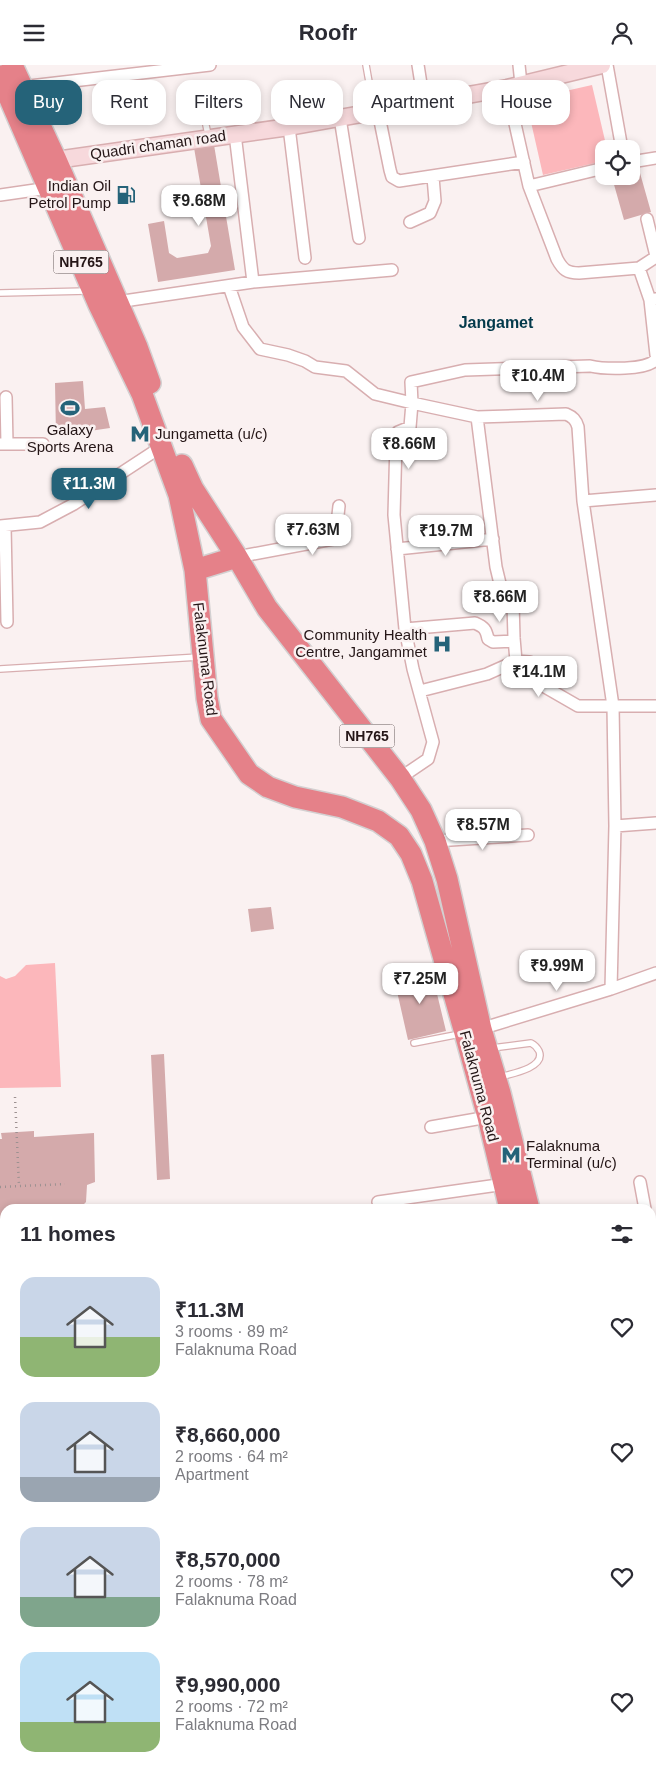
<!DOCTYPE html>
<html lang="en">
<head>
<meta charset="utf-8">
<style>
  body { margin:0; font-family:Helvetica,sans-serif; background:#f7f7f7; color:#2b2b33; height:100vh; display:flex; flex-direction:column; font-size:19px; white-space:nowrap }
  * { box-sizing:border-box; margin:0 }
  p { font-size:16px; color:#7c7c81 }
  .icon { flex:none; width:28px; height:28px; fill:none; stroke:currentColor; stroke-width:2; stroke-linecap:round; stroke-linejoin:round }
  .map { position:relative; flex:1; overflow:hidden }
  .drawer { position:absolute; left:0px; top:1139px; width:656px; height:571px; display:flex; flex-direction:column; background:#fff; border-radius:15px 15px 0 0; box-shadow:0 2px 8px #0003 }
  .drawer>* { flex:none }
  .top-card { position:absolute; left:15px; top:15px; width:626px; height:45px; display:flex; gap:10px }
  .fabs { position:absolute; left:595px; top:75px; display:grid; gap:10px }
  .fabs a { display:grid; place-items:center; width:45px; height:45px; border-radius:10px; background:#fff; box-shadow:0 2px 8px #0003; font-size:25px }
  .price { position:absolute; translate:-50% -42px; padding:0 11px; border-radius:10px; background:#fff; color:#222; font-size:16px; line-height:32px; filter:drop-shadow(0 1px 2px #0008) }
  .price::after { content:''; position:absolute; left:50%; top:30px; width:15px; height:11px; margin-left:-8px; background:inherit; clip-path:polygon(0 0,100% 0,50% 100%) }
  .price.current { background:#256379; color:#fff }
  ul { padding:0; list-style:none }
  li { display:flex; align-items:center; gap:15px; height:125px; padding:0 20px }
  li span { display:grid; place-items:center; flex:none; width:140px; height:100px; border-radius:15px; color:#555 }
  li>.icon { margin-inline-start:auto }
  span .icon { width:60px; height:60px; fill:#fffc; stroke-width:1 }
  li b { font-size:21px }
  h2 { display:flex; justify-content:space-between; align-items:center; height:60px; padding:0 20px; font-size:21px }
  .chip { padding:0 18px; border-radius:15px; background:#fff; box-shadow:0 2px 8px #0003; font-size:18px; line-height:45px }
  .chip.current { background:#256379; color:#fff }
  header { display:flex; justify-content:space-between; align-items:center; height:65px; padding:0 20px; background:#fff; font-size:22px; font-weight:600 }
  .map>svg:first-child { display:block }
</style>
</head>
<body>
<header><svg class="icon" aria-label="menu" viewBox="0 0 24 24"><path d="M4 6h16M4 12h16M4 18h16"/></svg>Roofr<svg class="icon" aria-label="person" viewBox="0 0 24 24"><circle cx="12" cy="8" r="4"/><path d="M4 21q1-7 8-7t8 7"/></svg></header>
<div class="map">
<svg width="656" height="1709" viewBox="0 0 656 1709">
  <rect width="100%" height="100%" fill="#faf1f1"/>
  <path fill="#fcb7bb" d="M592,20L607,84H604V96L543,110L526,35Z
    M55,898L61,1022L0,1023V911L6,914L15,911L26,900Z
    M5,1250V1319L0,1312V1251Z
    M5,1331V1394L1,1340Z"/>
  <path fill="#d4aaab" d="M213,74L235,205L158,217L148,159L164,156L169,188L177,193L208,188L211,181L193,77Z
    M640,108L651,147L624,155L613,116Z
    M83,316L85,344L105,342L110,363L56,371L55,318Z
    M271,842L274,864L251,867L248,844Z
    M431,904L446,966L408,975L394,913Z
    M164,989L170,1114L157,1115L151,990Z
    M34,1066V1072L94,1068L95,1117L87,1120L86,1137L79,1144H5V1225H0V1074H2L1,1068Z
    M0,1426H5V1467H0Z"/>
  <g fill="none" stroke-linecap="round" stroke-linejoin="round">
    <g stroke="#d8aeb0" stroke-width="8">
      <path id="lane" d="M366,0L374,45
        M200,32L207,65
        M0,228L88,226
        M0,604L199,592
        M414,978L460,969
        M492,983L531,978C535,980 537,982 539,986C546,1003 511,1009 499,1012
        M651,1522L656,1516
        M627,1705L629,1709
        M493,1709V1705"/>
    </g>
    <g stroke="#d8aeb0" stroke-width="14">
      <path id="street" d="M418,0L424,38
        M519,0L521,19
        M607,0L622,84
        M21,22L210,0
        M507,23L529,121L557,194C563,205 567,208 579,208L639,203
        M378,46L390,105L392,112L399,116L524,97
        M340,53L359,173
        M289,62L305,193
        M235,69L253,217
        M631,97L656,93
        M529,121L604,103
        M0,130L49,123
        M647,154L656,191
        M410,157L430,148L435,136L433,112
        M656,192L639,203L650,235L656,234
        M229,221L243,262L260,284L288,290L305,296L315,302L346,306L375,329L412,338L477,352L566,349C573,352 576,355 578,362L583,436L613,641L615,761L611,924
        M650,235L656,290
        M117,237L253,217L392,205
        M6,332L7,379
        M477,352L496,502L503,531L509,534L513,538L514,573L516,596L529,597L535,599L538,618L578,641H656
        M0,379H43
        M583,436L656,430
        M0,461L40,457L74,439L161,382
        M5,461L7,557
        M397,484L493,474
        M237,492L333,474L336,468L339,441
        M405,564L475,558C484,562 486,564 488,574L493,577L514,576
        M420,626L487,609L516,596
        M400,713L428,694L433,677L413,604L405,564L394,450L396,377L398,367L410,362L412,338L411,317L465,305L590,301C603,304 648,306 656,294
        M615,761L656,758
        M435,776L528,770
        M477,965L611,924L656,908
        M431,1062L488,1052
        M640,1117L645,1144
        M378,1137L505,1119
        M651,1175L656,1200
        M390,1709L391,1705"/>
    </g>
    <g stroke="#d8aeb0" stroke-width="19">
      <path id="secondary" d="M46,98L56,95L289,62L507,23L602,0"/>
    </g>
    <g stroke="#d3d0d1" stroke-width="24">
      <path id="highway" d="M12,0L56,95L137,282L150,318
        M0,11L99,240L142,329L179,430L195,505L207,633L211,654L249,709L268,722L295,732L342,742L378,756L399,771L411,789L422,816L465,968L488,1052L510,1144
        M182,400L193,424L237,492L267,543L400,713L421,745L435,776L447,814L481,964L500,1028L529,1144
        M195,505L237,492
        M651,1391L656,1396
        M651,1418L656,1422"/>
    </g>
    <path stroke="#9c9191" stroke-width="2.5" stroke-dasharray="1 4" stroke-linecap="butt" d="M15,1032L19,1121
      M0,1122L65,1119"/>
    <use href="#lane" stroke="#fff" stroke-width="5.5"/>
    <use href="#street" stroke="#fff" stroke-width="11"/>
    <use href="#secondary" stroke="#f7d9dc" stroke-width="16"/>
    <use href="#highway" stroke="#e58189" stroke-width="21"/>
  </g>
  <defs>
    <g id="fuel-bare" transform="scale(1.5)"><path d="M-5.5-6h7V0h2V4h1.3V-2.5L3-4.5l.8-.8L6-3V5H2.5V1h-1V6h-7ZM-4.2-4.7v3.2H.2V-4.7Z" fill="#256379" stroke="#faf1f1" stroke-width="2.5" paint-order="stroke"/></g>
    <g id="stadium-bare" transform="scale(1.5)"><path d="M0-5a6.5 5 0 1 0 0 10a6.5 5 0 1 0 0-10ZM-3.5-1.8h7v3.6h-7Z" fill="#256379" stroke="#faf1f1" stroke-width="2.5" paint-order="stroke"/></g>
    <g id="metro-bare" transform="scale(1.5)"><path d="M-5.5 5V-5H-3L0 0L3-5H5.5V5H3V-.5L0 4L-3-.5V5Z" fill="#256379" stroke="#faf1f1" stroke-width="2.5" paint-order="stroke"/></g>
    <g id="hospital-bare" transform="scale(1.5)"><path d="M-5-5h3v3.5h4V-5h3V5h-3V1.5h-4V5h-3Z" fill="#256379" stroke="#faf1f1" stroke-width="2.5" paint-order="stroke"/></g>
  </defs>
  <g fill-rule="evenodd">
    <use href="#fuel-bare" x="126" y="130"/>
    <use href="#stadium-bare" x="70" y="343"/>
    <use href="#metro-bare" x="140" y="369"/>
    <use href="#hospital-bare" x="442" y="579"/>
    <use href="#metro-bare" x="511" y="1090"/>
  </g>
  <g text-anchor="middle" stroke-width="5" stroke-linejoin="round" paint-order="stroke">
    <g fill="#faf1f1" stroke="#655858" stroke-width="1">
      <rect x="53.5" y="185.5" width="55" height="23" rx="4"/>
      <rect x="339.5" y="659.5" width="55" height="23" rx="4"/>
    </g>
    <g font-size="14" font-weight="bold" fill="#251617">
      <text x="81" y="202">NH765</text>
      <text x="367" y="676">NH765</text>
    </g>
    <g font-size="15" fill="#251617" stroke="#faf1f1">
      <text transform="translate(158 80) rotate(-8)" y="5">Quadri chaman road</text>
      <text transform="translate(205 594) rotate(83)" y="5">Falaknuma Road</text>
      <text transform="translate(479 1021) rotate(75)" y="5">Falaknuma Road</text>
    </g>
    <g font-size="15" fill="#251617" stroke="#faf1f1" text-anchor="end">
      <text x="111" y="126">Indian Oil<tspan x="111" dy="17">Petrol Pump</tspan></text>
      <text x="70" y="370" text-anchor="middle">Galaxy<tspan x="70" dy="17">Sports Arena</tspan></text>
      <text x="155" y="374" text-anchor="start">Jungametta (u/c)</text>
      <text x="427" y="575">Community Health<tspan x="427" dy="17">Centre, Jangammet</tspan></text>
      <text x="526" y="1086" text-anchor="start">Falaknuma<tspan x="526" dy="17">Terminal (u/c)</tspan></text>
    </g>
    <g font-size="16" font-weight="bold" fill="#02394a" stroke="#faf1f1">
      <text x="496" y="263">Jangamet</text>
    </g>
  </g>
</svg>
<div class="fabs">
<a><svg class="icon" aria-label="locate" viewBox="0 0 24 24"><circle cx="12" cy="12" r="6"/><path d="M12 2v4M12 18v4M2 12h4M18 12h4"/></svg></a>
</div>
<b class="price" style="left:199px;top:162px">₹9.68M</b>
<b class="price" style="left:538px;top:337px">₹10.4M</b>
<b class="price" style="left:409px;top:405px">₹8.66M</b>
<b class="price current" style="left:89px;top:445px">₹11.3M</b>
<b class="price" style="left:313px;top:491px">₹7.63M</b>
<b class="price" style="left:446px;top:492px">₹19.7M</b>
<b class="price" style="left:500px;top:558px">₹8.66M</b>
<b class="price" style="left:539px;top:633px">₹14.1M</b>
<b class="price" style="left:483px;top:786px">₹8.57M</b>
<b class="price" style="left:557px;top:927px">₹9.99M</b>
<b class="price" style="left:420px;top:940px">₹7.25M</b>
<div class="top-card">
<a class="chip current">Buy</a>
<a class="chip">Rent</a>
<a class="chip">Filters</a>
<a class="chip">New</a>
<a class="chip">Apartment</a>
<a class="chip">House</a>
</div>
<section class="drawer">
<h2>11 homes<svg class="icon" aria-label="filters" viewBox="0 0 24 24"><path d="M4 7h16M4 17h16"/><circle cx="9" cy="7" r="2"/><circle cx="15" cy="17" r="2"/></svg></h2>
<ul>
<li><span style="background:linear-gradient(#c9d6e8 60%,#8fb573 0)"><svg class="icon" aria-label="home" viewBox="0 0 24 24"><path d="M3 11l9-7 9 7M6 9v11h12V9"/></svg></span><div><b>₹11.3M</b><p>3 rooms · 89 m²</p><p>Falaknuma Road</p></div><svg class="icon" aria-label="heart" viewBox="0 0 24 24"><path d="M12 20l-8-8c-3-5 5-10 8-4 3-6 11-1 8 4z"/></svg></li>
<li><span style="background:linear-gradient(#c9d6e8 75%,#9aa5b1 0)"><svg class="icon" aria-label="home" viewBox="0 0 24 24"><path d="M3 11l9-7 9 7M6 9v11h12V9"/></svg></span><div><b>₹8,660,000</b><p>2 rooms · 64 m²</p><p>Apartment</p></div><svg class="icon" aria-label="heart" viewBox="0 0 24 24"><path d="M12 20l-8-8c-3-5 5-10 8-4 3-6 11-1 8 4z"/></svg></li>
<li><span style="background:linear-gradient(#c9d6e8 70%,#7fa58c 0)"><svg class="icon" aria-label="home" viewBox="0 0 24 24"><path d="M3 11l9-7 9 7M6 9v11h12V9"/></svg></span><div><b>₹8,570,000</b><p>2 rooms · 78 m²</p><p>Falaknuma Road</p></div><svg class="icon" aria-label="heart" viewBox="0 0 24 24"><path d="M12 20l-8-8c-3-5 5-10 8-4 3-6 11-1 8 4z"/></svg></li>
<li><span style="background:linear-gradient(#bfe0f5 70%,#8fb573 0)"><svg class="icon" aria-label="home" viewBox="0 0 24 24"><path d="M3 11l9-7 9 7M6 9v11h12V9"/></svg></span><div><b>₹9,990,000</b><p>2 rooms · 72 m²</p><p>Falaknuma Road</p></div><svg class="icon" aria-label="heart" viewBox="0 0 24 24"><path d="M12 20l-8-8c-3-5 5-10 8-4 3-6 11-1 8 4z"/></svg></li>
</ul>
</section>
</div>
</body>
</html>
